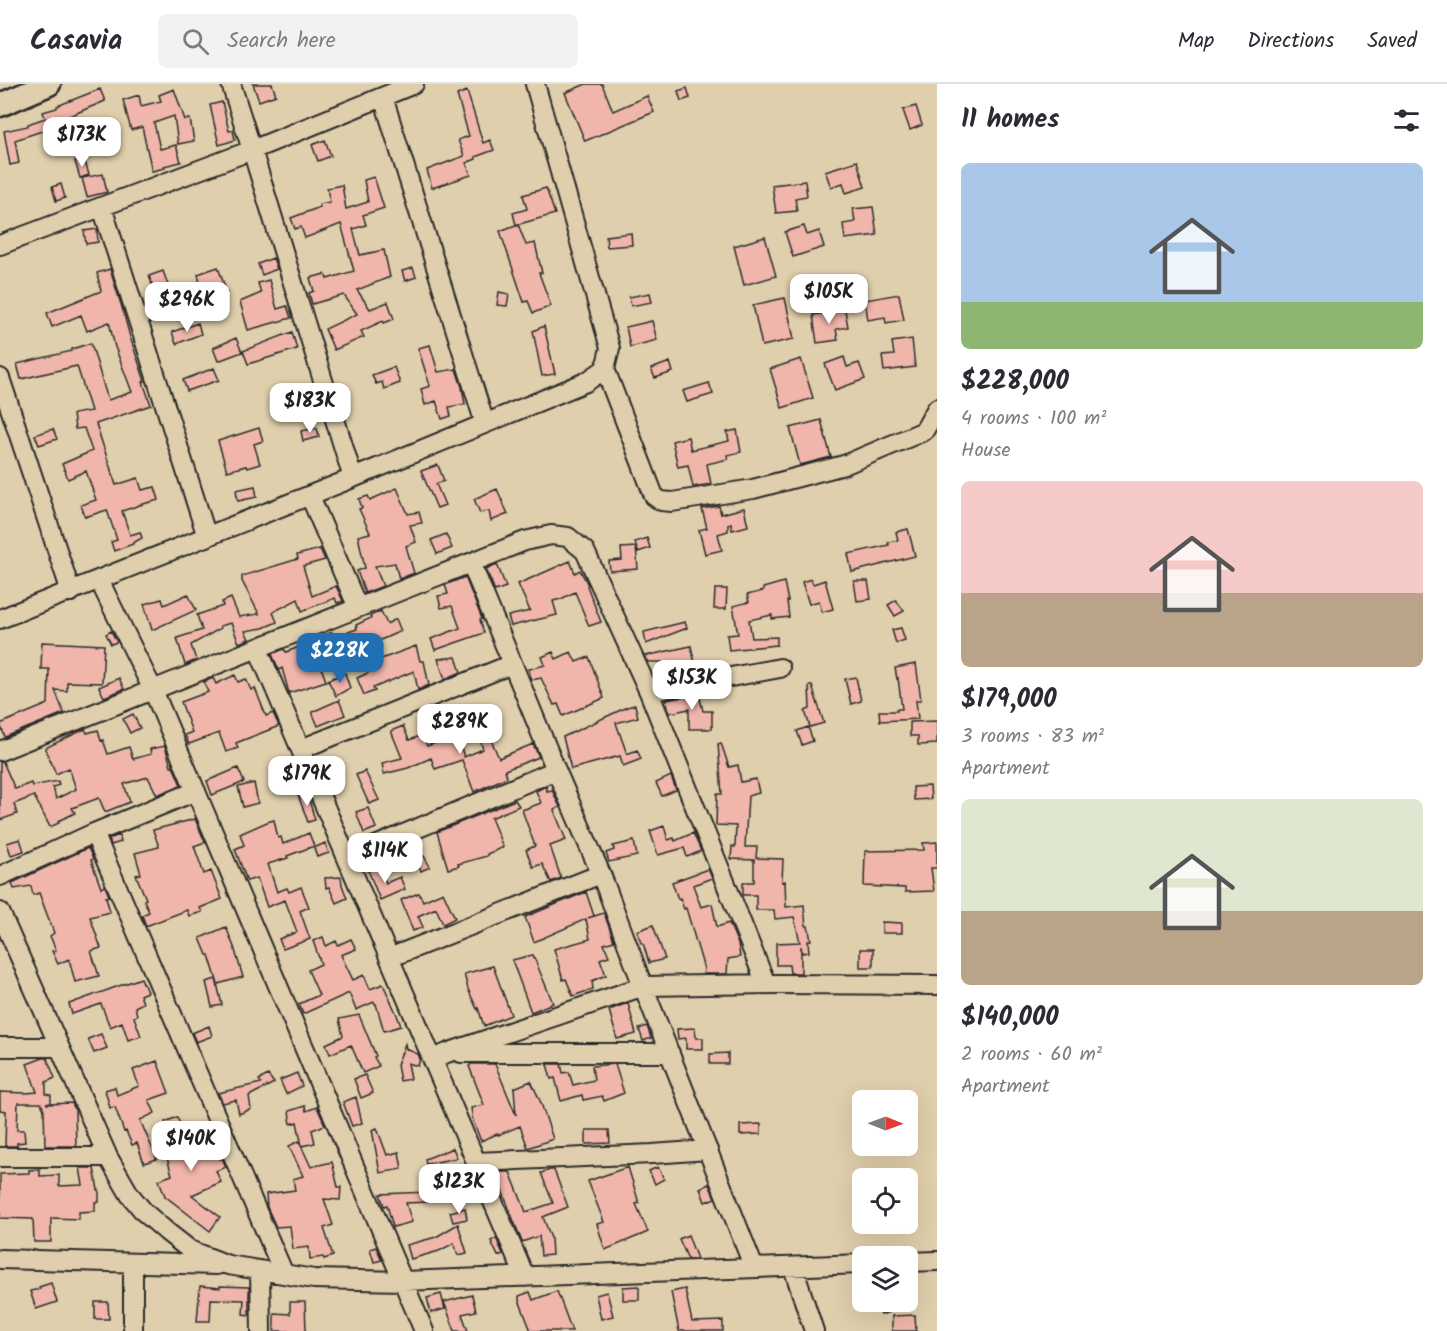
<!DOCTYPE html>
<html lang="en">
<head>
<meta charset="utf-8">
<style>
  body { margin:0; font-family:Kalam,sans-serif; background:#f2f2f3; color:#2b2b33; height:100vh; display:flex; flex-direction:column; font-size:22px; white-space:nowrap }
  * { box-sizing:border-box; margin:0 }
  p { font-size:20px; color:#7c7c81 }
  .icon { flex:none; width:33px; height:33px; fill:none; stroke:currentColor; stroke-width:2; stroke-linecap:round; stroke-linejoin:round }
  .map { position:relative; flex:1; overflow:hidden }
  .details { display:flex; flex-direction:column; background:#fff; width:510px }
  .details>* { flex:none }
  .needle { width:39px; rotate:91deg }
  .tools { position:absolute; left:852px; top:1006px; display:grid; gap:12px }
  .tools a { display:grid; place-items:center; width:66px; height:66px; border-radius:9px; background:#fff; box-shadow:0 6px 24px #0002; font-size:30px }
  .price { position:absolute; translate:-50% -51px; padding:0 14px; border-radius:12px; background:#fff; color:#222; font-size:20px; line-height:39px; filter:drop-shadow(0 2px 3px #0008) }
  .price::after { content:''; position:absolute; left:50%; top:36px; width:18px; height:14px; margin-left:-9px; background:inherit; clip-path:polygon(0 0,100% 0,50% 100%) }
  .price.selected { background:#1f6fb2; color:#fff }
  ul { padding:0; list-style:none }
  li { display:grid; align-content:center; gap:12px; height:318px; padding:0 24px }
  li span { display:grid; place-items:center; height:186px; border-radius:9px; color:#555 }
  li>.icon { margin-inline-start:auto }
  span .icon { width:108px; height:108px; fill:#fffc; stroke-width:1 }
  li b { font-size:26px }
  h2 { display:flex; justify-content:space-between; align-items:center; height:72px; padding:0 24px; font-size:26px }
  header { display:flex; align-items:center; gap:36px; box-sizing:border-box; height:84px; padding:0 30px; background:#fff; border-bottom:2px solid #e1e1e2 }
  header strong { font-size:28px }
  nav { display:flex; gap:33px; margin-inline-start:auto; font-size:21px }
  .search { width:420px; height:54px; background:#f2f2f3; display:flex; align-items:center; gap:15px; box-sizing:border-box; padding:0 21px; border-radius:9px; color:#7c7c81; font-size:22px }
  main { display:flex; flex:1; min-height:0 }
  .map>svg:first-child { display:block }
</style>
</head>
<body>
<header>
<strong>Casavia</strong>
<div class="search"><svg class="icon" aria-label="search" viewBox="0 0 24 24"><circle cx="10" cy="10" r="6"/><path d="M15 15l6 6"/></svg>Search here</div>
<nav><a>Map</a><a>Directions</a><a>Saved</a></nav>
</header>
<main>
<div class="map">
<svg width="937" height="1247" viewBox="0 0 937 1247">
  <rect width="100%" height="100%" fill="#e0cfac"/>
  <filter id="ink" filterUnits="userSpaceOnUse"><feTurbulence type="fractalNoise" baseFrequency=".0167" numOctaves="2"/><feDisplacementMap in="SourceGraphic" scale="12" xChannelSelector="R" yChannelSelector="G"/><feConvolveMatrix kernelMatrix="1 2 1 2 8 2 1 2 1" color-interpolation-filters="sRGB"/></filter>
  <g filter="url(#ink)">
    <path fill="#f1b6ab" stroke="#2b2b2b" stroke-width="1.5" d="M253,0H272L276,11L259,17Z
      M586,0H602L613,27L647,12L654,28L585,57L565,9Z
      M687,4L690,14L681,17L678,7Z
      M100,5L105,17L60,36L68,63L55,67L48,45L15,56L19,79L10,81L4,47L28,42V40L45,34L43,28L57,24V22Z
      M174,5L185,36L190,35L194,57L178,60L174,32L154,39L160,65L176,61L181,78L164,82L165,84L152,87L142,43L131,46L123,16L139,11L141,22L161,17L159,11Z
      M467,7L483,59L490,56L494,66L475,73L476,75L466,79L471,91L432,104L427,86L464,72L458,56L469,52L457,11Z
      M222,18L229,47L233,46L235,56L219,61L210,21Z
      M916,22L922,41L910,46L903,26Z
      M325,56L331,72L318,77L312,61Z
      M84,74L89,91L80,94L75,77Z
      M857,77L865,103L846,109L843,99L831,103L825,87Z
      M103,90L107,108L87,113L82,94Z
      M374,93L384,124L363,131L366,141L353,145L360,171L384,166L390,193L357,206L370,225L388,218L394,235L384,239L383,237L361,247L364,253L334,266L325,245L357,230L344,211L312,220L309,209L314,207L310,194L325,190L327,195L354,187L341,140L305,154L301,143L295,145L291,134L320,123L319,120L330,118L327,104L342,101L346,125L368,118L364,96Z
      M805,97L807,112L795,114L797,127L776,129L772,101Z
      M61,100L65,114L56,117L52,103Z
      M546,104L555,130L516,141L513,129L527,125L523,111Z
      M873,123L877,151L845,155L843,140L855,138L853,125Z
      M518,140L526,161L535,159L542,189H539L551,222L533,229L528,217L524,218L500,147Z
      M804,142L807,151L819,147L824,163L793,173L785,148Z
      M97,145L98,158L86,160L84,147Z
      M631,149L632,161L607,163L606,152Z
      M765,153L776,192L744,201L734,162Z
      M273,174L277,185L262,191L258,180Z
      M218,183L227,209L203,215L198,190Z
      M413,184L416,193L405,197L402,187Z
      M110,185L123,227L130,253L145,297L143,298L151,321L96,340L116,401L138,394L142,406L155,403L159,416L143,420L122,427L130,451L140,448L142,454L133,459V460L114,467L111,458L117,456L107,426L85,433L81,421L96,416L86,387L68,395L62,380L92,367L84,344L75,345L73,330L91,327L77,282L21,295L17,280L72,267V265L91,259L108,316L132,308L115,263L109,238L87,247L81,231L52,243L47,229L101,207L97,189Z
      M163,187L168,201L154,206L149,192Z
      M269,196L277,225L287,222L291,234L248,246L240,218L261,209L258,199Z
      M499,208L509,210L507,222L497,221Z
      M650,209L652,218L631,222L629,213Z
      M899,210L904,236L886,239L885,233L868,236L865,216Z
      M785,214L794,255L762,262L753,221Z
      M845,226L848,243L836,245L838,256L817,259L813,231Z
      M652,237L657,256L630,263L626,243Z
      M198,239L201,250L176,260L172,248Z
      M544,242L555,290L542,292L533,247Z
      M292,248L297,265L248,280L243,267Z
      M236,254L242,268L218,277L213,264Z
      M912,255L915,283L884,287L882,272L894,271L892,258Z
      M430,261L438,288L456,285L462,303L465,320L449,323L451,332L442,335L436,317L425,321L421,305L430,302L418,264Z
      M844,273L847,283L859,279L865,295L835,306L825,280Z
      M801,275L813,314L782,324L770,285Z
      M670,278L673,288L655,294L651,285Z
      M394,283L400,299L384,305L382,298L376,300L372,291Z
      M214,284L219,296L187,307L183,296Z
      M709,299L713,310L687,318L683,307Z
      M821,336L831,373L800,381L790,344Z
      M259,344L263,357L254,360L260,380L247,384L246,382L227,387L218,357Z
      M317,344L319,353L303,357L301,347Z
      M53,345L57,355L39,361L35,351Z
      M737,346L741,368L727,371L728,375L707,380L711,400L693,403L688,381L678,383L672,357L688,353L691,366L729,357L727,348Z
      M438,381L444,397L436,400L445,421L437,424L421,387Z
      M255,402L257,413L238,417L236,406Z
      M397,404L408,430L419,428L422,439L410,441L416,458L406,462L414,489L399,495L395,479L375,482L383,502L365,509L357,487L365,484L358,452L370,449L359,425L362,424L359,415L368,412L370,416Z
      M497,405L508,430L491,437L489,427L480,429L474,415Z
      M719,422L721,430L744,424L748,442L732,446L731,439L728,440V447L718,450L722,466L705,470L699,446L707,444L702,425Z
      M908,445L915,472L852,488L848,470L889,461L888,458L898,456L896,448Z
      M446,450L452,464L437,470L431,456Z
      M647,454L650,464L638,468L635,458Z
      M636,463L638,485L610,487L609,477L622,476L621,464Z
      M320,465L325,476L303,482L312,512L336,502L343,517L337,519L335,514L302,527L298,515L273,528L277,538L263,544L245,547L249,555L239,559L231,539L220,542L221,544L191,561L196,576L185,581L177,554L202,546L197,531L223,522L222,518L231,514L239,533L259,530L242,497V492L298,475L297,471Z
      M570,477L575,489L580,486L588,501L587,502L601,538L589,542L575,508L561,515L553,517L557,531L511,542L508,532L530,527L518,500Z
      M497,480L506,503L495,507L486,485Z
      M465,493L482,535L480,536L484,549L435,566L431,555L460,544L452,522L441,524L438,512L448,510L445,501Z
      M811,495L813,500L825,496L833,525L822,528L819,517L809,520L802,498Z
      M854,497H868L871,515L857,517Z
      M784,498L788,517H787L789,533L772,535V531L749,536L752,554L777,553V561L729,566L727,551L738,550L733,522L749,518L747,511L763,507V504Z
      M715,505H727L726,525H714Z
      M188,510L196,526L152,546L144,520L162,515L164,521Z
      M896,516L904,527L895,532L888,521Z
      M381,527L387,540L396,535L401,547L360,565L340,571L341,574L321,583L326,597L289,609L282,584L279,586L272,570L284,565L286,568L323,554V552L332,548L334,553L357,545L356,541L371,534L370,532Z
      M685,538L687,544L646,560L644,548Z
      M901,544L905,556L896,559L892,546Z
      M111,547L117,558L111,560L106,550Z
      M42,558L104,561L102,599L67,598V607L55,606L64,629L5,653L0,640L48,620L49,585H41Z
      M416,562L420,577H424L429,601L418,606L414,587L373,604L375,607L364,611L357,594L368,589L365,581Z
      M691,562L697,588L666,593L662,578H648L645,572Z
      M553,568L556,575L571,568L576,578L589,573L604,614L563,632L558,620L554,621L541,594L531,596L529,585L545,581L542,573Z
      M456,573L461,588L445,595L438,575Z
      M916,580L921,616H916L918,635L880,637L879,627H897L896,625H902L898,594L897,595L895,584Z
      M345,589L350,604L336,612L328,596Z
      M235,591L238,598L246,595L251,606L255,604L266,632L273,629L279,642L236,659L238,664L226,668L219,649L189,660L185,651L192,648L181,618L208,608L204,598L213,594L216,600Z
      M856,593L861,617L851,620L845,595Z
      M119,594L124,605L104,613L99,603Z
      M809,602H812L824,639L810,643L805,627L810,625Z
      M699,610L703,627H712V645H689V625L670,629L669,627L666,616Z
      M339,616L345,631L318,642L312,628Z
      M635,621L638,633L616,639L627,670L637,666L641,675L623,682L620,672L571,685L563,653L627,623Z
      M133,630L140,644L130,649L123,635Z
      M480,631L484,640V637L493,633L498,645L488,649L499,674L533,660L539,673L505,686L507,693L474,708L462,676L435,685L431,674L408,684L384,690L382,679L402,674L391,647L403,642L409,656L423,651L427,662L457,651L464,673L483,665L472,634Z
      M937,637V660L918,661V652H910V638Z
      M808,643L813,657L802,661L797,647Z
      M85,645L87,649L98,646L101,657L103,656L108,670L129,663L133,675L151,670L150,665L165,662L171,682H173L181,701L157,711L148,693L124,700L130,718L105,728L99,714L72,724L75,729L58,737L59,739L50,743L34,712L14,720L17,730L0,736V678H3L15,705L31,699L32,702L58,697L59,701L53,703L56,715L76,705L69,684L56,690L45,664Z
      M721,659L729,683L738,681L741,698L756,695L759,709L748,712L745,763H757L756,774L783,775L782,798L785,797L786,823L804,821L806,842H808L811,856L808,857L809,868L802,869L801,862V889H790L789,881H776V859L800,858L794,833L775,835L774,826H756V811H743V798H754V776L731,775L732,762L735,763L736,742L716,741L717,710H722L718,660Z
      M238,684L244,698L212,711L207,697Z
      M365,687L379,716L369,720L356,691Z
      M671,692L676,706L662,712L656,699Z
      M254,699L258,719L243,723L238,703Z
      M546,702L547,707L552,706L560,723L554,726L566,756L550,762L561,794L551,798L542,780L533,783L526,766L535,762L522,726L541,719L536,707Z
      M930,702L931,715L914,716L913,703Z
      M307,709L315,736L308,738L298,711Z
      M515,716L519,722L491,734L503,763L487,770V772L458,780L459,782L448,785L437,748Z
      M368,724L376,744L364,749L356,728Z
      M195,735L205,758L194,762L204,790L211,787L222,815L200,824L202,828L189,832L187,826L146,842L142,831L149,828L144,816L146,815L136,791L141,790L135,769L159,763L153,746Z
      M274,736L278,754L281,753L283,760L309,749L314,762L287,772L288,774L268,780L277,808L287,804L289,808L301,803L309,823L300,827L310,855L283,865L279,855L297,848L285,816L267,823L257,794L247,797L235,765L244,761L240,750L267,738Z
      M664,742L668,756L674,754L675,757L693,749L701,767L687,773L684,764L658,771L650,747Z
      M119,751L121,758L111,761L109,755Z
      M20,755L24,767L11,771L7,759Z
      M634,757L637,772L609,778L606,769L614,766L613,762Z
      M937,758V784H931L934,807L905,808V804L864,802L865,767L924,766L923,759Z
      M325,759L329,769L317,773L314,764Z
      M88,764L93,775L91,776L101,804L105,802L109,812L106,813L110,828L90,833L101,864L91,867L99,892L75,898L69,875L58,880L52,867L56,866L50,852L54,849L39,809L33,811L31,802L14,805L12,799Z
      M424,772L430,783L421,787L415,776Z
      M379,781L386,799L400,793L405,805L380,816L368,786Z
      M708,785L712,794L693,801L701,823L712,820L717,843L729,839L738,860L740,873L728,875L727,890H703L704,885L686,824L684,825L680,814L678,815L672,798Z
      M341,793L342,801L347,814L336,819L329,803L326,804L325,794Z
      M443,808L455,834L443,840L436,824L418,832L423,843L413,847L401,816L419,809L423,817Z
      M586,808L594,832L588,834L604,829L614,857L604,860L609,872L600,875L606,891L592,897L593,905L573,912L566,895L563,896L554,865L590,855L586,835L534,858L525,833Z
      M882,838L902,839V849H882Z
      M653,841L665,875L649,879L643,859H641L637,847Z
      M226,843L234,863L243,893L218,900L209,871H207L200,854Z
      M323,853L326,862L336,857L338,861L351,855L356,865L341,871L353,896L364,891L370,905L383,900L397,931L401,942L384,947L376,920H375L374,918L356,926L349,909L303,930L299,920L319,911L308,886L321,880L313,857Z
      M860,865H873V883H860Z
      M533,871L553,919L531,928L512,876Z
      M493,882L511,931L484,942L478,924L477,925L468,905L464,890Z
      M141,894L147,908L140,911L143,919L135,923L137,931L134,933L141,952L128,956L122,938L110,943L101,920L72,930L69,920Z
      M216,895L222,921L212,923L206,898Z
      M628,919L636,950L617,955L609,926Z
      M359,931L376,972L374,973L379,982L363,989L351,961L330,970L326,960L343,952L339,935Z
      M209,942L212,952L196,958L192,949Z
      M647,942L651,954L643,957L639,945Z
      M695,944L696,954H703V965H686V954L678,955L677,945Z
      M101,950L107,964L94,969L88,955Z
      M405,960L406,965L418,970L420,975L418,982L408,979L411,995L400,997L397,981Z
      M728,969V980H710V970Z
      M43,974H47L55,994L46,998V1010L51,1011V1019L46,1020L72,1019L75,1026L76,1062H45L44,1026L41,1019H18L17,1046H24L25,1058L17,1059V1062H5L6,1027L0,1026V1008L26,1009L37,1008L27,980Z
      M157,977L169,1009L149,1016L155,1029L140,1036L157,1075L144,1079L137,1059L132,1061L126,1047L124,1048L115,1023L110,1024L105,1006L115,1003L117,1011L139,1002L133,986Z
      M472,980H495L516,1031L514,1004L531,997L541,1019L553,1055L528,1064L520,1042L498,1051L497,1050L481,1057L473,1037L471,1024L484,1021L469,982Z
      M547,980H561L563,989L569,988L573,1001L594,996L592,982L615,980L624,1009L604,1017L602,1012L583,1016L582,1011L561,1017L555,994L551,995Z
      M297,989L302,1002L286,1010L280,996Z
      M268,991L274,999L249,1012L251,1025L239,1030L236,1016L223,1019L218,1009L261,999L259,996Z
      M365,991L373,1009L361,1014L354,995Z
      M356,1013L362,1039L352,1042L343,1018Z
      M305,1022L306,1027L317,1023L325,1041L312,1046L315,1059L302,1062L297,1038L291,1040L289,1027Z
      M177,1033L181,1042L187,1039L192,1053L206,1047L220,1075L222,1074L226,1083L216,1087L221,1098L192,1111L220,1133L210,1147L165,1112L159,1096L172,1091L164,1064L174,1061L165,1038Z
      M761,1040V1050L740,1051V1041Z
      M377,1044L387,1071L399,1068L402,1085L380,1089L372,1046Z
      M586,1046H609L610,1059L586,1060Z
      M299,1057L311,1083L332,1078L338,1103H341L340,1116L324,1115L333,1141L324,1144L333,1172L324,1175L323,1173L310,1175L309,1163L293,1165L290,1142L276,1143L267,1123L266,1110L295,1106L293,1095L303,1092L289,1062Z
      M453,1064L457,1074L426,1080L425,1075Z
      M628,1083L639,1119L636,1120L648,1148L605,1166L597,1140L604,1138L588,1097Z
      M658,1083L664,1095L655,1100L649,1087Z
      M80,1084H94L98,1106H99V1118H95V1127L79,1128V1135L51,1134V1158H34L33,1135L0,1134V1090L29,1089V1086L40,1085V1092L59,1091V1102L83,1101Z
      M550,1086H554L568,1123L543,1133L551,1154L552,1171L541,1172L539,1152L522,1158L495,1088H510L526,1128L553,1119L541,1089Z
      M709,1100L715,1114L705,1118L700,1104Z
      M428,1108V1118L406,1119L412,1138L393,1143L387,1121L384,1122L380,1110Z
      M465,1124L467,1135L453,1138L450,1128Z
      M458,1140L467,1169L458,1171L454,1159L439,1167L411,1175L407,1161L436,1153Z
      M688,1151L697,1175H688L679,1155Z
      M496,1154L503,1170L498,1172L491,1157Z
      M376,1163L382,1176L374,1178L370,1165Z
      M51,1199L57,1218L36,1225L30,1207L40,1205L39,1203Z
      M200,1202L220,1204V1202L249,1203V1231L243,1230L244,1216L211,1215L210,1237H197Z
      M639,1202V1216H623V1203Z
      M685,1205L692,1238L723,1237V1247H679L671,1208Z
      M557,1207L572,1247H531L519,1216V1212L530,1208L533,1216Z
      M607,1208L613,1232L601,1235L596,1211Z
      M441,1210L445,1225L431,1229L427,1214Z
      M472,1211L476,1227L462,1230L468,1247H455L444,1218Z
      M95,1218H108L109,1235H95Z
      M290,1218H305L306,1247H274V1229L290,1230Z
      M876,1218H889L892,1227L881,1231Z
      M915,1231L916,1247H892V1232Z"/>
    <g fill="none" stroke-linecap="round" stroke-linejoin="round">
      <g stroke="#2b2b2b" stroke-width="22">
        <path id="minor" d="M231,0L252,66L353,394
          M535,0L610,264L605,285L654,412L661,417L672,418L753,405L844,381L924,347L937,324
          M383,13L485,340
          M102,123L207,453
          M0,161L252,66L414,0
          M0,294L71,508
          M310,412L358,524
          M471,479L556,686L601,790L638,889L754,1184
          M99,496L153,606L424,1247
          M0,535L353,394L586,298L605,285
          M258,565L525,1193
          M649,608L780,584
          M301,665L512,580
          M0,667L525,457L551,451L568,453L585,467L649,608L766,900
          M94,749L284,1190
          M347,774L556,686
          M0,792L94,749L196,707
          M0,828L108,1073L130,1111L144,1128L167,1148L190,1166L228,1181L314,1195L403,1197L862,1180
          M389,874L601,790
          M0,963H59
          M461,969H670
          M433,975L447,969L644,902L778,900L937,901
          M0,1073H108
          M476,1078L652,1070L708,1066
          M0,1175L217,1181
          M908,1178L937,1177
          M133,1179V1247
          M793,1183L814,1247
          M260,1186L261,1247"/>
      </g>
      <g stroke="#2b2b2b" stroke-width="27">
        <path id="major" d="M0,21L49,0"/>
      </g>
      <use href="#minor" stroke="#e0cfac" stroke-width="18"/>
      <use href="#major" stroke="#e0cfac" stroke-width="22"/>
    </g>
  </g>
</svg>
<div class="tools">
<a><svg class="needle" viewBox="-14 -14 28 28"><path d="M0-13l5 13h-10z" fill="#e53935"/><path d="M0 13l5-13h-10z" fill="#7c7c81"/></svg></a>
<a><svg class="icon" aria-label="locate" viewBox="0 0 24 24"><circle cx="12" cy="12" r="6"/><path d="M12 2v4M12 18v4M2 12h4M18 12h4"/></svg></a>
<a><svg class="icon" aria-label="layers" viewBox="0 0 24 24"><path d="M12 4l9 5-9 5-9-5zM3 14l9 5 9-5"/></svg></a>
</div>
<b class="price" style="left:82px;top:84px">$173K</b>
<b class="price" style="left:829px;top:241px">$105K</b>
<b class="price" style="left:187px;top:249px">$296K</b>
<b class="price" style="left:310px;top:350px">$183K</b>
<b class="price selected" style="left:340px;top:600px">$228K</b>
<b class="price" style="left:692px;top:627px">$153K</b>
<b class="price" style="left:460px;top:671px">$289K</b>
<b class="price" style="left:307px;top:723px">$179K</b>
<b class="price" style="left:385px;top:800px">$114K</b>
<b class="price" style="left:191px;top:1088px">$140K</b>
<b class="price" style="left:459px;top:1131px">$123K</b>
</div>
<section class="details">
<h2>11 homes<svg class="icon" aria-label="filters" viewBox="0 0 24 24"><path d="M4 7h16M4 17h16"/><circle cx="9" cy="7" r="2"/><circle cx="15" cy="17" r="2"/></svg></h2>
<ul>
<li><span style="background:linear-gradient(#a9c7e8 75%,#8fb573 0)"><svg class="icon" aria-label="home" viewBox="0 0 24 24"><path d="M3 11l9-7 9 7M6 9v11h12V9"/></svg></span><div><b>$228,000</b><p>4 rooms · 100 m²</p><p>House</p></div></li>
<li><span style="background:linear-gradient(#f6c9c9 60%,#b9a48a 0)"><svg class="icon" aria-label="home" viewBox="0 0 24 24"><path d="M3 11l9-7 9 7M6 9v11h12V9"/></svg></span><div><b>$179,000</b><p>3 rooms · 83 m²</p><p>Apartment</p></div></li>
<li><span style="background:linear-gradient(#dfe7d0 60%,#b9a48a 0)"><svg class="icon" aria-label="home" viewBox="0 0 24 24"><path d="M3 11l9-7 9 7M6 9v11h12V9"/></svg></span><div><b>$140,000</b><p>2 rooms · 60 m²</p><p>Apartment</p></div></li>
</ul>
</section>
</main>
</body>
</html>
